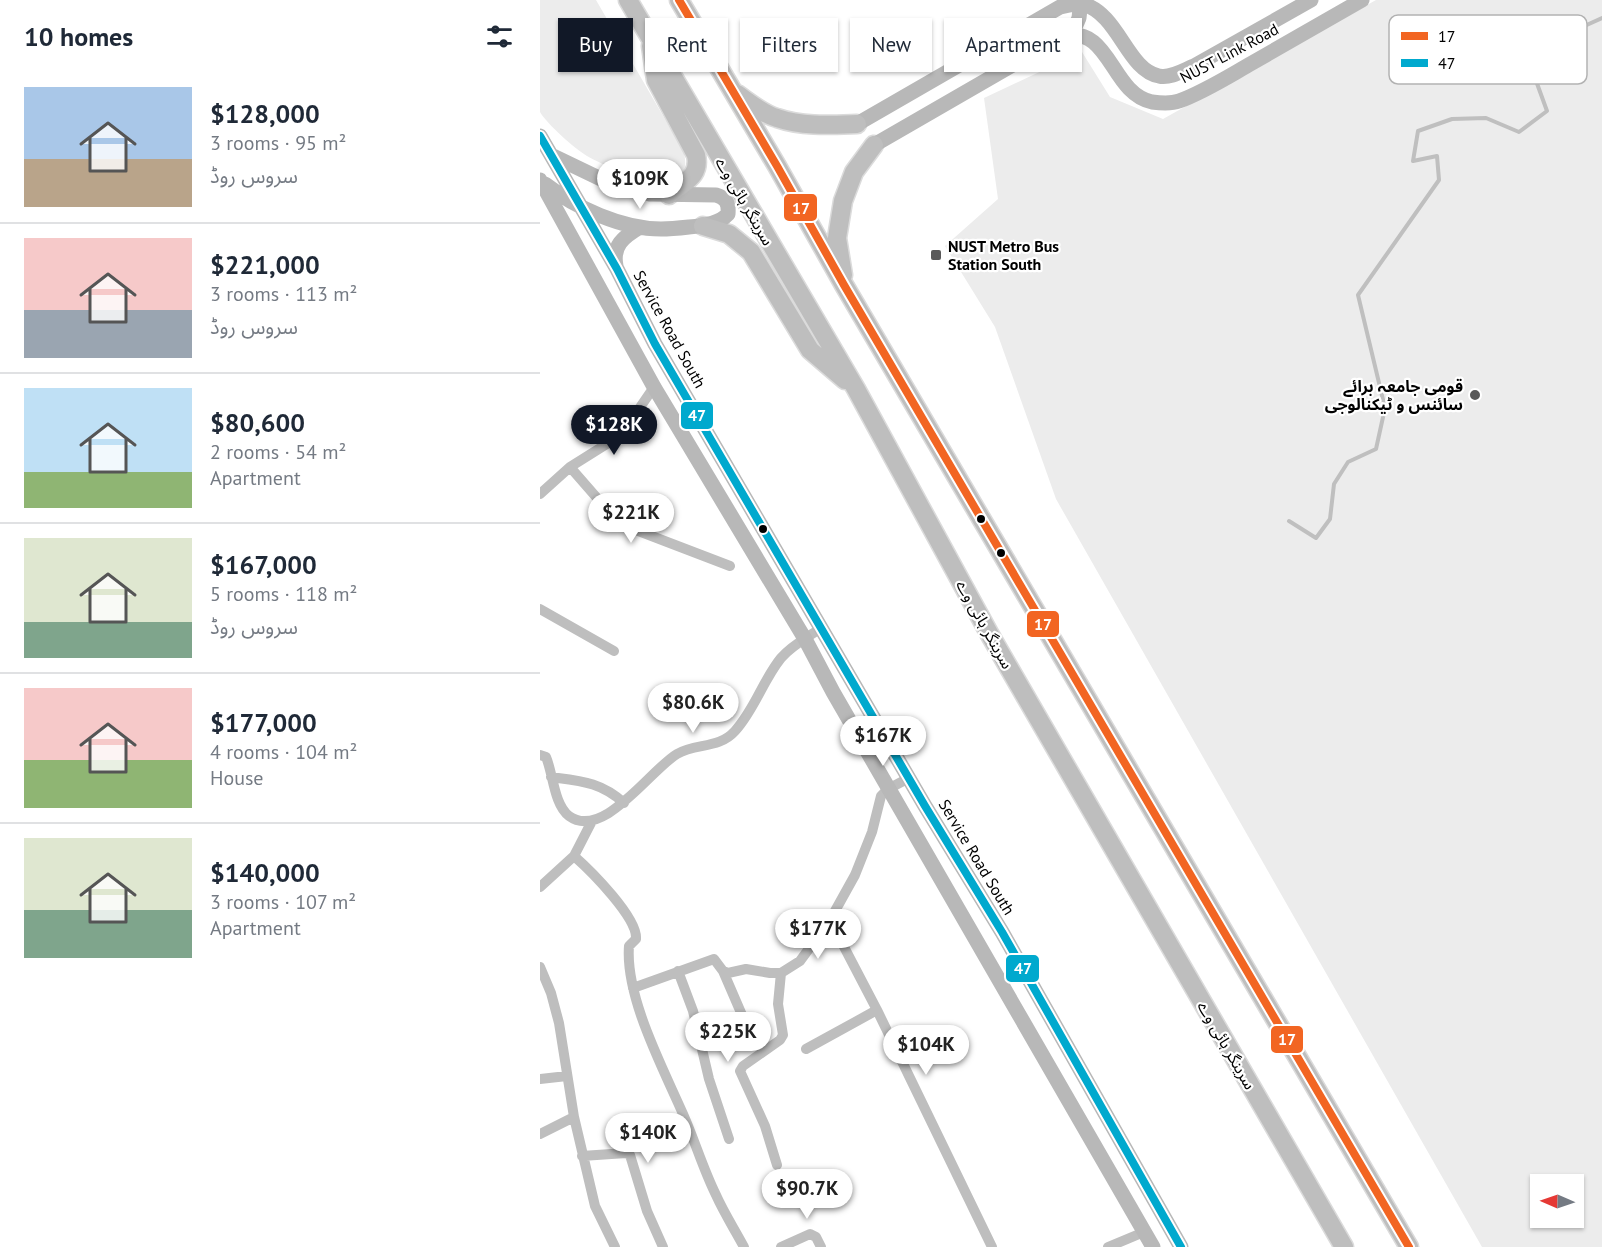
<!DOCTYPE html>
<html lang="en">
<head>
<meta charset="utf-8">
<style>
  body { margin:0; font-family:"PT Sans","Noto Sans Arabic",sans-serif; background:#f6f6f7; color:#1f2937; height:100vh; display:flex; flex-direction:column; font-size:22px; white-space:nowrap }
  * { box-sizing:border-box; margin:0 }
  p { font-size:20px; color:#747a83 }
  .icon { flex:none; width:33px; height:33px; fill:none; stroke:currentColor; stroke-width:2; stroke-linecap:round; stroke-linejoin:round }
  .map { position:relative; flex:1; overflow:hidden }
  .drawer { display:flex; flex-direction:column; background:#fff; width:540px }
  .drawer>* { flex:none }
  .guide { position:absolute; left:18px; top:18px; width:570px; height:54px; display:flex; gap:12px }
  .needle { width:39px; rotate:272deg }
  .buttons { position:absolute; left:990px; top:1174px; display:grid; gap:12px }
  .buttons a { display:grid; place-items:center; width:54px; height:54px; border-radius:0px; background:#fff; box-shadow:0 2px 4px #0004; font-size:30px }
  .price { position:absolute; translate:-50% -51px; padding:0 14px; border-radius:21px; background:#fff; color:#222; font-size:20px; line-height:39px; filter:drop-shadow(0 2px 3px #0008) }
  .price::after { content:''; position:absolute; left:50%; top:36px; width:18px; height:14px; margin-left:-9px; background:inherit; clip-path:polygon(0 0,100% 0,50% 100%) }
  .price.on { background:#111827; color:#fff }
  ul { padding:0; list-style:none }
  li { display:flex; align-items:center; gap:18px; height:150px; padding:0 24px }
  li+li { border-top:2px solid #e0e1e3 }
  li span { display:grid; place-items:center; flex:none; width:168px; height:120px; border-radius:0px; color:#555 }
  li>.icon { margin-inline-start:auto }
  span .icon { width:72px; height:72px; fill:#fffc; stroke-width:1 }
  li b { font-size:26px }
  h2 { display:flex; justify-content:space-between; align-items:center; height:72px; padding:0 24px; font-size:26px }
  .chip { padding:0 21px; border-radius:0px; background:#fff; box-shadow:0 2px 4px #0004; font-size:21px; line-height:54px }
  .chip.on { background:#111827; color:#fff }
  main { display:flex; flex:1; min-height:0 }
  .map>svg:first-child { display:block }
</style>
</head>
<body>
<main>
<section class="drawer">
<h2>10 homes<svg class="icon" aria-label="filters" viewBox="0 0 24 24"><path d="M4 7h16M4 17h16"/><circle cx="9" cy="7" r="2"/><circle cx="15" cy="17" r="2"/></svg></h2>
<ul>
<li><span style="background:linear-gradient(#a9c7e8 60%,#b9a48a 0)"><svg class="icon" aria-label="home" viewBox="0 0 24 24"><path d="M3 11l9-7 9 7M6 9v11h12V9"/></svg></span><div><b>$128,000</b><p>3 rooms · 95 m²</p><p>سروس روڈ</p></div></li>
<li><span style="background:linear-gradient(#f6c9c9 60%,#9aa5b1 0)"><svg class="icon" aria-label="home" viewBox="0 0 24 24"><path d="M3 11l9-7 9 7M6 9v11h12V9"/></svg></span><div><b>$221,000</b><p>3 rooms · 113 m²</p><p>سروس روڈ</p></div></li>
<li><span style="background:linear-gradient(#bfe0f5 70%,#8fb573 0)"><svg class="icon" aria-label="home" viewBox="0 0 24 24"><path d="M3 11l9-7 9 7M6 9v11h12V9"/></svg></span><div><b>$80,600</b><p>2 rooms · 54 m²</p><p>Apartment</p></div></li>
<li><span style="background:linear-gradient(#dfe7d0 70%,#7fa58c 0)"><svg class="icon" aria-label="home" viewBox="0 0 24 24"><path d="M3 11l9-7 9 7M6 9v11h12V9"/></svg></span><div><b>$167,000</b><p>5 rooms · 118 m²</p><p>سروس روڈ</p></div></li>
<li><span style="background:linear-gradient(#f6c9c9 60%,#8fb573 0)"><svg class="icon" aria-label="home" viewBox="0 0 24 24"><path d="M3 11l9-7 9 7M6 9v11h12V9"/></svg></span><div><b>$177,000</b><p>4 rooms · 104 m²</p><p>House</p></div></li>
<li><span style="background:linear-gradient(#dfe7d0 60%,#7fa58c 0)"><svg class="icon" aria-label="home" viewBox="0 0 24 24"><path d="M3 11l9-7 9 7M6 9v11h12V9"/></svg></span><div><b>$140,000</b><p>3 rooms · 107 m²</p><p>Apartment</p></div></li>
</ul>
</section>
<div class="map">
<svg width="1062" height="1247" viewBox="0 0 1062 1247">
  <rect width="100%" height="100%" fill="#fff"/>
  <path fill="#ececec" fill-rule="evenodd" d="M0,0H56L144,152C145,159 147,168 142,174C127,194 64,166 47,156C34,148 7,124 0,112Z
    M836,0H1062V1247H942L516,499L455,327L405,246L458,199L444,98L542,52L570,97L623,119ZM1000,1185H1034V1218H1000Z"/>
  <g fill="none" stroke-linecap="round" stroke-linejoin="round">
    <path stroke="#bfbfbf" stroke-width="4" d="M749,521L776,538L790,519L794,484L808,462L836,449L845,408L818,295L899,180L897,156L873,161L878,131L912,119L946,118L979,132L1007,111L995,78L1040,28L1062,18"/>
    <g stroke="#dbdbdb" stroke-width="21">
      <path id="trunk" d="M88,0L316,389L450,635L804,1247
        M139,0L237,166L304,285L869,1247
        M111,46L116,80L156,155C161,178 142,182 129,195
        M197,94C210,103 223,114 237,118C263,127 291,125 317,124
        M163,226L189,234L211,252L270,350L305,380
        M303,275L297,238L303,201L314,172L334,145"/>
    </g>
    <path stroke="#bebebe" stroke-width="10" d="M30,467L64,506L88,527L190,566
      M0,494L30,467L81,435L114,387
      M0,609L74,651
      M0,755L6,757C13,773 14,805 29,816C63,841 111,769 137,754C156,743 179,749 195,731C215,709 223,680 241,658C252,645 268,637 281,628
      M11,777C41,781 61,782 84,803
      M52,821L34,856C51,871 98,918 96,939L89,946C85,997 123,1068 143,1114C155,1141 163,1169 176,1195C184,1213 195,1230 204,1247
      M0,887L34,856
      M290,920L337,1010L452,1247
      M0,967L11,993L19,1023L34,1117L55,1206L75,1247
      M138,971L153,1011L169,1079L189,1139
      M183,971L202,1015
      M93,988L174,959L183,971L188,973L206,969L230,973H241L260,961L290,920L315,875L332,832L341,796L348,789L369,778
      M266,1049L337,1010
      M0,1079L27,1076
      M0,1134L34,1117
      M42,1156L86,1153L90,1155L107,1211L123,1247
      M237,1165L225,1126L200,1071L203,1066L240,1040L243,1035L238,1004L241,973
      M241,1247L270,1234L276,1237L281,1247
      M568,1247L604,1232"/>
    <path stroke="#b8b8b8" stroke-width="15" d="M532,34L539,18L541,0
      M317,124L520,7C527,6 537,2 543,4C579,14 587,70 619,76C630,79 644,70 654,66L771,0
      M0,136L77,269L115,344L385,806L462,932L641,1247
      M334,145L523,36C571,25 570,93 612,102C620,103 631,104 639,101C664,92 689,76 712,63C749,42 786,21 822,0
      M0,180L114,387L265,639L293,692L613,1247
      M5,184C36,208 82,229 121,229C131,229 140,228 149,227C163,226 179,224 188,214C189,203 186,198 176,195L110,194L63,180L11,155
      M76,266C72,246 83,237 100,227"/>
    <use href="#trunk" stroke="#bebebe" stroke-width="18"/>
    <g stroke="#fff" stroke-width="12">
      <path id="bus-1" d="M139,0L237,166L304,285L869,1247"/>
    </g>
    <g stroke="#fff" stroke-width="12">
      <path id="bus-2" d="M0,136L77,269L115,344L385,806L462,932L641,1247"/>
    </g>
    <use href="#bus-1" stroke="#f26522" stroke-width="8"/>
    <use href="#bus-2" stroke="#00a9ce" stroke-width="8"/>
  </g>
  <g fill="#595959" stroke="#fff" stroke-width="2">
    <rect x="390" y="249" width="12" height="12" rx="3"/>
    <circle cx="935" cy="395" r="6"/>
  </g>
  <g fill="#000" stroke="#fff" stroke-width="2">
    <circle cx="441" cy="519" r="5"/>
    <circle cx="223" cy="529" r="5"/>
    <circle cx="461" cy="553" r="5"/>
  </g>
  <g text-anchor="middle" stroke-width="4.5" stroke-linejoin="round" paint-order="stroke">
    <g font-size="16" fill="#000" stroke="#fff">
      <text transform="translate(689 53) rotate(-28)" y="6">NUST Link Road</text>
      <text transform="translate(205 201) rotate(60)" y="6">سرینگر ہائی وے</text>
      <text transform="translate(130 329) rotate(61)" y="6">Service Road South</text>
      <text transform="translate(445 624) rotate(61)" y="6">سرینگر ہائی وے</text>
      <text transform="translate(437 857) rotate(59)" y="6">Service Road South</text>
      <text transform="translate(687 1045) rotate(60)" y="6">سرینگر ہائی وے</text>
    </g>
    <g font-size="16" font-weight="bold" fill="#000" stroke="#fff" text-anchor="start">
      <text x="408" y="252">NUST Metro Bus<tspan x="408" dy="18">Station South</tspan></text>
      <text x="923" y="392" text-anchor="end">قومی جامعہ برائے<tspan x="923" dy="18">سائنس و ٹیکنالوجی</tspan></text>
    </g>
  </g>
  <rect x="849" y="15" width="198" height="69" rx="9" fill="#fff" stroke="#b2b2b2" stroke-width="1.5"/>
  <rect x="861" y="32" width="27" height="8" fill="#f26522"/>
  <rect x="861" y="59" width="27" height="8" fill="#00a9ce"/>
  <g font-size="16" fill="#000">
    <text x="898" y="42">17</text>
    <text x="898" y="69">47</text>
  </g>
  <g stroke="#fff" stroke-width="2">
    <rect x="243" y="193" width="35" height="29" rx="6" fill="#f26522"/>
    <rect x="140" y="401" width="34" height="29" rx="6" fill="#00a9ce"/>
    <rect x="486" y="610" width="34" height="28" rx="6" fill="#f26522"/>
    <rect x="465" y="954" width="35" height="29" rx="6" fill="#00a9ce"/>
    <rect x="730" y="1025" width="34" height="29" rx="6" fill="#f26522"/>
  </g>
  <g font-size="16" text-anchor="middle" font-weight="bold" fill="#fff">
    <text x="261" y="214">17</text>
    <text x="157" y="421">47</text>
    <text x="503" y="630">17</text>
    <text x="483" y="974">47</text>
    <text x="747" y="1045">17</text>
  </g>
</svg>
<div class="buttons">
<a><svg class="needle" viewBox="-14 -14 28 28"><path d="M0-13l5 13h-10z" fill="#e53935"/><path d="M0 13l5-13h-10z" fill="#747a83"/></svg></a>
</div>
<b class="price" style="left:100px;top:210px">$109K</b>
<b class="price on" style="left:74px;top:456px">$128K</b>
<b class="price" style="left:91px;top:544px">$221K</b>
<b class="price" style="left:153px;top:734px">$80.6K</b>
<b class="price" style="left:343px;top:767px">$167K</b>
<b class="price" style="left:278px;top:960px">$177K</b>
<b class="price" style="left:188px;top:1063px">$225K</b>
<b class="price" style="left:386px;top:1076px">$104K</b>
<b class="price" style="left:108px;top:1164px">$140K</b>
<b class="price" style="left:267px;top:1220px">$90.7K</b>
<div class="guide">
<a class="chip on">Buy</a>
<a class="chip">Rent</a>
<a class="chip">Filters</a>
<a class="chip">New</a>
<a class="chip">Apartment</a>
</div>
</div>
</main>
</body>
</html>
